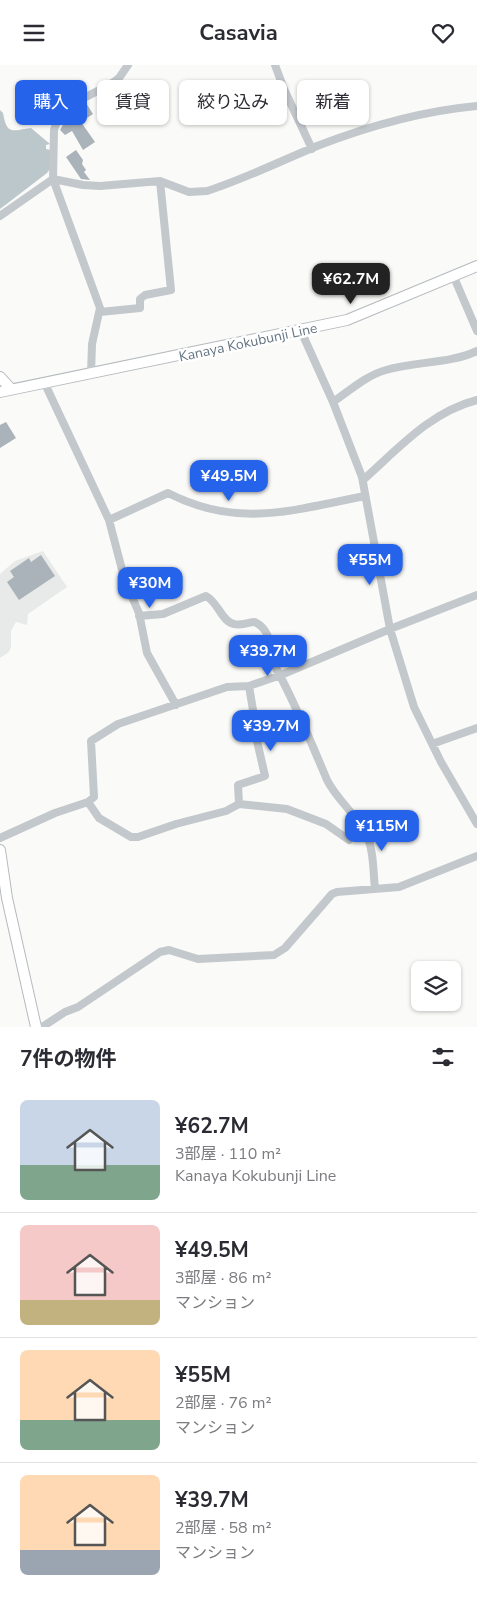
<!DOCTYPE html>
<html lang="ja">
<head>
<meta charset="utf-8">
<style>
  body { margin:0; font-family:"Nunito Sans","Noto Sans JP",sans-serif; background:#f2f2f3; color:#2b2b33; height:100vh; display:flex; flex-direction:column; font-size:19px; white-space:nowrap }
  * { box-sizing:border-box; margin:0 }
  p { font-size:16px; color:#7c7c81 }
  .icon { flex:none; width:28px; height:28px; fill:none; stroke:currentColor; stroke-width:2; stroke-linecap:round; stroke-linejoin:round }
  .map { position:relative; height:962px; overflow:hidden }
  .side { display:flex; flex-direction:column; background:#fff; flex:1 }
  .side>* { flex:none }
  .banner { position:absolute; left:15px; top:15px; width:448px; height:45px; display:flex; gap:10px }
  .fabs { position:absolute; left:411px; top:896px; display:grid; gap:10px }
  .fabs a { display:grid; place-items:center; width:50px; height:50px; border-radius:8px; background:#fff; box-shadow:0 1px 4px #0004; font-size:25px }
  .price { position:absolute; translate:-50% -42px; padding:0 11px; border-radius:10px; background:#2563eb; color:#fff; font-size:16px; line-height:32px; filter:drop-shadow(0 1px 2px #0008) }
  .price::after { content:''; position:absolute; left:50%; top:30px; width:15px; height:11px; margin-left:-8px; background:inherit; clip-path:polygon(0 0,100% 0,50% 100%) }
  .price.selected { background:#222; color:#fff }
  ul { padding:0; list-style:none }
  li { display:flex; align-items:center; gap:15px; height:125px; padding:0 20px }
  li+li { border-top:1px solid #e1e1e2 }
  li span { display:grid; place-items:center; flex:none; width:140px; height:100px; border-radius:8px; color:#555 }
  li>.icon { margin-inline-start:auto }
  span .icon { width:60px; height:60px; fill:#fffc; stroke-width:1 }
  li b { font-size:21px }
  h2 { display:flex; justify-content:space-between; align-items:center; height:60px; padding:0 20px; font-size:21px }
  .tag { padding:0 18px; border-radius:8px; background:#fff; box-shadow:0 1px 4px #0004; font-size:18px; line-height:45px }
  .tag.selected { background:#2563eb; color:#fff }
  header { display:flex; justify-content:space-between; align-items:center; height:65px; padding:0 20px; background:#fff; font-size:22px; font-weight:700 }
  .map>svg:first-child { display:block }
</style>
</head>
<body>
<header><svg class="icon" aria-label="menu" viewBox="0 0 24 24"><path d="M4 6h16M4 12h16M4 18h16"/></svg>Casavia<svg class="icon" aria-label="heart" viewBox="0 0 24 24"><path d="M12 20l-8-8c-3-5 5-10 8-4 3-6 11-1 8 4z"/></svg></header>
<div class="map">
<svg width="477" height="962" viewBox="0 0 477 962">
  <rect width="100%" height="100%" fill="#fafaf8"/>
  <path fill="#e8e9e9" d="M43,486L67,522L28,549L27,560L16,557L11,566V582L9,587L0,593V509L15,496Z"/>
  <path fill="#bbc7cb" d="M0,45L3,48C7,70 11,66 31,63L50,79L46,80V84L51,85L50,104L47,108L0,144Z"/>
  <path fill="#aab3b9" d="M52,16L64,32L55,40L42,25Z
    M86,38L93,49L81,57L95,77L83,85L72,66L65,70L60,65L68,51Z
    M76,85L83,95L82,99L86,105L84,107L90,115L81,114L66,92Z
    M6,357L16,373L0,383V360Z
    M41,490L55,511L19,535L7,517L14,512L10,506L29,493L31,497Z"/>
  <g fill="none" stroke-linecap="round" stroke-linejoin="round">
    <g stroke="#b5babe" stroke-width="12">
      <path id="major" d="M0,312L11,324
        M0,327L347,255L477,201
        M0,785L7,833L36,962"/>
    </g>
    <path stroke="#c3c8cc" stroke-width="8" d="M275,0L284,24L312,84
      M0,151L53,114L83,120L100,121L160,116L189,127L207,126C244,114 281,96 317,81C369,61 422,46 477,41
      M453,210L477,266
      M100,247L140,243V234L145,230L171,225L160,116
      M301,266L333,337L362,412L390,564L414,642L441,697L477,759
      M91,309L92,279L100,243L53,114L54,65C62,34 98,31 119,13C122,9 125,4 128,0
      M45,319L109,455L125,516L139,548L147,588L176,640
      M333,337C349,326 367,310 386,305C416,296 449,299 477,286
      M363,415C398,384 430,347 477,335
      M109,455L168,428C238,464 293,445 365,431
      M139,551L163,549L206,531C218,537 222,557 234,559C241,561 248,557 255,557C274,566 269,590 277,605C296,640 311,677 327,715C337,735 356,749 366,769C374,785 373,806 375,824
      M432,679L477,663
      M88,737L99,753L131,772H138L176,759L226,746L239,739L287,744L326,759L349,775L360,760
      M239,739L238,720L265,711L255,667L254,651L249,621
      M0,773L55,748L88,737L94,732L91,676L118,659L227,622L249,621L281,610L390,564L477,530
      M42,962L65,947L78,942L160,887L169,885L198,894L274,890L285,883L332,829L337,827L399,822L477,791"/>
    <use href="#major" stroke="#fff" stroke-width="10"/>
  </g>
  <g text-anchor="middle" stroke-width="5" stroke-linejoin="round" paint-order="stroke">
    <g font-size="14" fill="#657683" stroke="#fff">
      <text transform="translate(248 277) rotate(-12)" y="5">Kanaya Kokubunji Line</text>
    </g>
  </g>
</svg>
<div class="fabs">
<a><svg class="icon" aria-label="layers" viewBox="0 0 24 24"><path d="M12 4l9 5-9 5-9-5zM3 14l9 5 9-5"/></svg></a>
</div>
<b class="price selected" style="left:351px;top:240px">¥62.7M</b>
<b class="price" style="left:229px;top:437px">¥49.5M</b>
<b class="price" style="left:370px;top:521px">¥55M</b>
<b class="price" style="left:150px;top:544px">¥30M</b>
<b class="price" style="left:268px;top:612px">¥39.7M</b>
<b class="price" style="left:271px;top:687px">¥39.7M</b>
<b class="price" style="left:382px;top:787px">¥115M</b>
<div class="banner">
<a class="tag selected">購入</a>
<a class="tag">賃貸</a>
<a class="tag">絞り込み</a>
<a class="tag">新着</a>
</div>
</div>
<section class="side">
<h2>7件の物件<svg class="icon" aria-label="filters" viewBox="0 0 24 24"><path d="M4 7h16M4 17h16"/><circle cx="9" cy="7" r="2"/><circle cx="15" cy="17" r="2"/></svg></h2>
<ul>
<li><span style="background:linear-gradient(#c9d6e8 65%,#7fa58c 0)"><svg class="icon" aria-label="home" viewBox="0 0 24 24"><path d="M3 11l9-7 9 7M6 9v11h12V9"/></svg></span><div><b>¥62.7M</b><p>3部屋 · 110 m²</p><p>Kanaya Kokubunji Line</p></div></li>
<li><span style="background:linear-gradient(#f6c9c9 75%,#c2b280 0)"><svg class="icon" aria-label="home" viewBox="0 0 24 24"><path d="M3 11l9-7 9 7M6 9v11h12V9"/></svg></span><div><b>¥49.5M</b><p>3部屋 · 86 m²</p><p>マンション</p></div></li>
<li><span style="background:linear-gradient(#ffd9b3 70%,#7fa58c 0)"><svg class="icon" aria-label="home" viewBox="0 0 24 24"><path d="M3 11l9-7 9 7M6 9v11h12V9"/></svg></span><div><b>¥55M</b><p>2部屋 · 76 m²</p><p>マンション</p></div></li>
<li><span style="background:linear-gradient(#ffd9b3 75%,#9aa5b1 0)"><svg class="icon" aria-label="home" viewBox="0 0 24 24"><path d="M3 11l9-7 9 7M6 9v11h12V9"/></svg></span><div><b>¥39.7M</b><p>2部屋 · 58 m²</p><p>マンション</p></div></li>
</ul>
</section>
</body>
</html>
